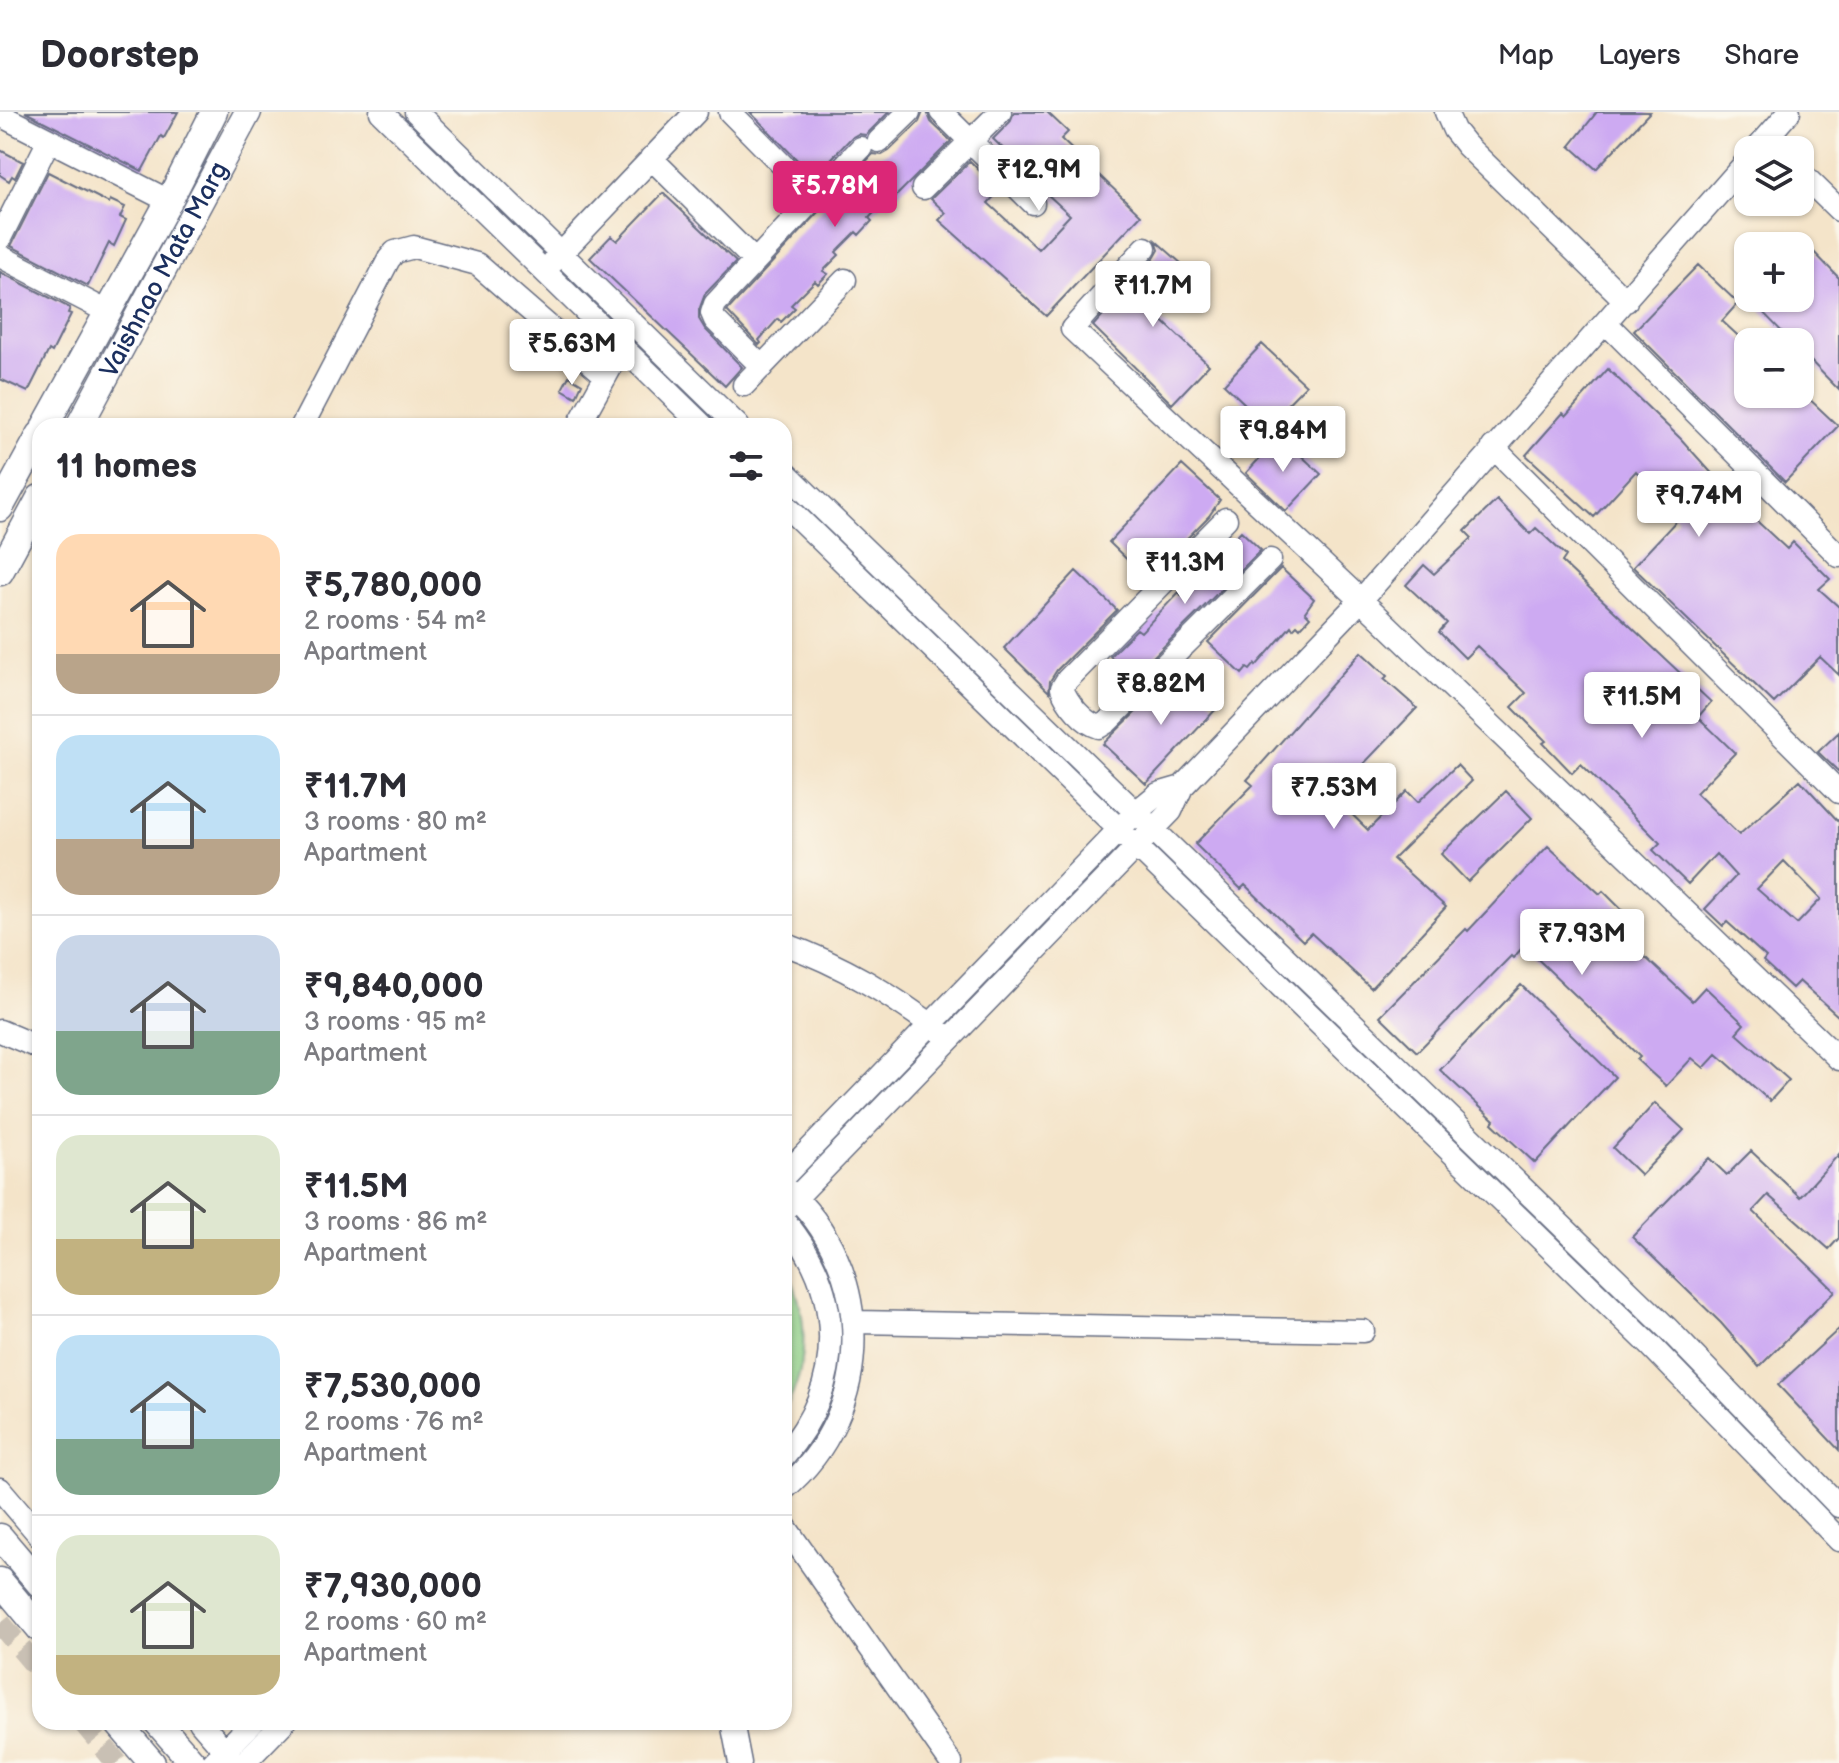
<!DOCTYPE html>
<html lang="en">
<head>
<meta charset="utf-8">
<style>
  body { margin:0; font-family:"Balsamiq Sans",sans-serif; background:#f2f2f3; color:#2b2b33; height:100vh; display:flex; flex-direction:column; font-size:30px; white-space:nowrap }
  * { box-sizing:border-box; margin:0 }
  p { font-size:26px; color:#7c7c81 }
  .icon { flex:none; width:44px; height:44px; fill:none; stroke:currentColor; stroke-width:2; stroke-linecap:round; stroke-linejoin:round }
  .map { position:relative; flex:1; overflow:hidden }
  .sheet { position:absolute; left:32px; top:306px; width:760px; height:1312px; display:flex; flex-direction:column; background:#fff; border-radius:24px; box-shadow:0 2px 6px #0004 }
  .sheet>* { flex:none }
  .buttons { position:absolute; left:1734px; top:24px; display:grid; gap:16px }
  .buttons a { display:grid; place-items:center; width:80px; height:80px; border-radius:16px; background:#fff; box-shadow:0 2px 6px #0004; font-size:40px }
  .price { position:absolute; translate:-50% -68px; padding:0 18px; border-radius:8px; background:#fff; color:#222; font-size:26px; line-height:52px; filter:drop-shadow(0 2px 4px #0008) }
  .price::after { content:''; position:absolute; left:50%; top:48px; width:24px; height:18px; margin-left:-12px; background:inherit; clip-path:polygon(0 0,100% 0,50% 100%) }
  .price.selected { background:#db2777; color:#fff }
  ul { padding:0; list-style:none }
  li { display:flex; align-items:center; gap:24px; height:200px; padding:0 24px }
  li+li { border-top:2px solid #e1e1e2 }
  li span { display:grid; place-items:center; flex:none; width:224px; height:160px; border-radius:24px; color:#555 }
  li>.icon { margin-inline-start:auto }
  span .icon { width:96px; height:96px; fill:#fffc; stroke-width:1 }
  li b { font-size:34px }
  h2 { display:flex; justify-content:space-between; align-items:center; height:96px; padding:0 24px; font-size:34px }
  header { display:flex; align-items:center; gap:48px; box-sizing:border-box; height:112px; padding:0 40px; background:#fff; border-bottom:2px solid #e1e1e2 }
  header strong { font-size:38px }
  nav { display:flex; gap:44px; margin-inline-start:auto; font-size:28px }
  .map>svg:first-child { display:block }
</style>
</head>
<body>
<header>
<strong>Doorstep</strong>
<nav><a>Map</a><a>Layers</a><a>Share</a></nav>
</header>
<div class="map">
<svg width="1839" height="1651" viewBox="0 0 1839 1651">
  <rect width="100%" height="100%" fill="#fbf7ec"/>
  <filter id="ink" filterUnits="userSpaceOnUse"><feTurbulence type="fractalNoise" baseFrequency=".0125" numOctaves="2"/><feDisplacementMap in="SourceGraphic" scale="16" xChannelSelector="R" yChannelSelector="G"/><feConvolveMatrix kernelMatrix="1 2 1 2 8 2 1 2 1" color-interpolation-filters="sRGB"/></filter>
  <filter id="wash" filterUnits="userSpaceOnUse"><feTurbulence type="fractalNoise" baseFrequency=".006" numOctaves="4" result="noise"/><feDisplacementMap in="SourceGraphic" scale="32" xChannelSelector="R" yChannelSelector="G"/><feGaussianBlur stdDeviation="1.8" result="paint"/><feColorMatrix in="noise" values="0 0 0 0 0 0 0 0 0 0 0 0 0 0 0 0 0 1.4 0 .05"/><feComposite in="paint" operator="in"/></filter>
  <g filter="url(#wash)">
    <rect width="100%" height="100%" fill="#f4e4c9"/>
    <path fill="#8cce86" stroke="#547e72" stroke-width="2" d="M784,1152C810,1198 810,1254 784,1299Z"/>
    <g id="blocks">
      <path fill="#cdaaf2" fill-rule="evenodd" d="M25,0H178L164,26L161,24L142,59Z
        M750,0H889L866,23L858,22L851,26L814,65Z
        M923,0H927L931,10L951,29L895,85L892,82L869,106L872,109L859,123L856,120L836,140L839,143L823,159L828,162L818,172L815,169L791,193L795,196L781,210L778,207L759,228L761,231L759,233L727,199L873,42L882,43L889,39L919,10Z
        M1014,0H1047L1068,20L1061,27L1141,103L1046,204L939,108L946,101L931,87L970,49L999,79L988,91L1038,137L1070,103L1010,48L1012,45L993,27L1010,10Z
        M1597,0H1650L1596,57L1570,34Z
        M0,38L23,50L15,66L12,64L9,69L0,63Z
        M48,60L109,91L110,88L125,95L120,105L126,108L114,134L109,131L88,174L11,134Z
        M663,81L736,150L705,182L699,198V207L705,217L742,255L725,274L590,146L611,124L617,129Z
        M1156,129L1191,160L1153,200L1209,253L1172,292L1093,214L1155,145L1159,138Z
        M1809,135L1839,166V278L1800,238V230H1792L1749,186H1800V143Z
        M1698,153L1738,191L1722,209L1748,233V282H1804L1838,314L1785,370L1634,219Z
        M0,160L70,196L68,201L71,202L52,240L49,238L28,280L0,267Z
        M1262,232L1306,273L1267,313L1224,272Z
        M1608,257L1681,327L1716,366L1719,363L1750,394L1746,399L1787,437L1793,430L1830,467L1819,477L1839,495V563L1820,545L1774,591L1633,455L1678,407L1636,359L1594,405L1526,343L1563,301L1566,304Z
        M569,264L582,272L576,285L562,277Z
        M1280,324L1321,362L1286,399L1246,361Z
        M1182,353L1220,388L1209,404L1147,467L1109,430Z
        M1497,388L1530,422L1536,416L1566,444L1562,450L1711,590L1698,605L1735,641L1696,681L1739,723L1800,668L1839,710V905L1799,869L1792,876L1763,849L1766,845L1727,810L1723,814L1705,797L1736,764L1716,742L1688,772L1653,738L1660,731L1581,652L1572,661L1543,631L1546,629L1512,595L1526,581L1477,534L1465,546L1439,520L1447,511L1406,473L1424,453L1434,462L1472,426L1465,419ZM1784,749L1821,787L1797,812L1757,777Z
        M1241,419L1261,438L1133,565L1110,544L1137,517L1141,520L1179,480L1181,483Z
        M1281,456L1314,487L1305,500L1310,505L1300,516L1297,513L1293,517L1291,514L1256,554L1255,552L1250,558L1247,556L1242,562L1208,530Z
        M1076,459L1117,498L1057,558L1050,569L1049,580L1004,536Z
        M1361,540L1387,564L1384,567L1417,596L1333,684L1368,718L1407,679L1418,690L1457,653L1472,669L1393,747L1446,795L1371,876L1311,821L1303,829L1245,773L1241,777L1195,732L1253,673L1247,668Z
        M1178,559L1218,595L1146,672L1103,632Z
        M1839,620V660L1818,640Z
        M1506,679L1532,706L1468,770L1441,742Z
        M1548,734L1600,782L1603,779L1642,818L1630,831L1692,889L1705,875L1744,912L1736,921L1789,968L1770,989L1717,942L1704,956L1692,946L1666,974L1637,948L1640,945L1524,834L1513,846L1511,844L1417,940L1380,904L1466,817L1468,819Z
        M1521,873L1615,965L1535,1051L1492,1011L1494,1008L1440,958Z
        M1655,991L1684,1018L1641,1063L1613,1036Z
        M1751,1039L1800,1085L1839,1042V1126L1829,1137L1768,1083L1753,1099L1835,1179L1759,1255L1721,1211L1632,1125L1709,1046L1727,1063Z
        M1839,1217V1338L1778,1273Z"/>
    </g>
  </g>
  <g filter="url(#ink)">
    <use href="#blocks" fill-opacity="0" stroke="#676e83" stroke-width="2"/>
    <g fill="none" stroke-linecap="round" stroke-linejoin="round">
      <path stroke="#c9c0b4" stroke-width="22" stroke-dasharray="22 11" stroke-linecap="butt" d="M0,1511L40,1559
        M83,1610L117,1651"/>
      <g stroke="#676e83" stroke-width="25">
        <path id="minor" d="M381,0L703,314
          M416,0L738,314
          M730,0L814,85
          M941,0L1033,91
          M1446,0L1454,18L1466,33L1626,189
          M0,3L169,89
          M879,29L909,0
          M1756,38L1789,0
          M651,46L754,148
          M1800,60L1839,98
          M923,76L1000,0
          M0,126L49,28
          M1145,136L1072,217L1361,488L1839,947
          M0,144L108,200
          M553,150L696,0
          M1606,211L1839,444
          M762,255L715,208L712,201L715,192L861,36
          M744,273L845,168
          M302,314L389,147L395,140L414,135L477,152L606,264
          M578,314L622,235
          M1493,335L1839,680
          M784,359L1667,1216L1839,1394
          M784,392L1650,1233L1839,1428
          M1226,407L1067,568L1062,576C1067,591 1084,611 1099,615L1107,610L1270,448
          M784,832C843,853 892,883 942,921
          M0,919L40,936
          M784,1064L1136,700L1158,682L1182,675
          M784,1098L1171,699L1182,675L1361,488L1748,48
          M784,1108C845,1181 846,1271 784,1344
          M854,1210L1363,1219
          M0,1377L40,1424
          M784,1377C877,1300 876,1154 785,1076
          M784,1413L951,1651
          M200,1610L233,1648
          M732,1610L740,1651
          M213,1651L253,1610
          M244,1651L284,1610"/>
      </g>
      <g stroke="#676e83" stroke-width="29">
        <g id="major">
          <path d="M45,314L169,89L214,0"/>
          <path id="s1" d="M79,314L248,0"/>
          <path d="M0,396L40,323"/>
          <path d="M0,460L40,386"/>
          <path d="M0,1425L40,1472"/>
          <path d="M0,1469L40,1517"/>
          <path d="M117,1610L152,1651"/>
          <path d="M157,1610L193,1651"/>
        </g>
      </g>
      <use href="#minor" stroke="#fff" stroke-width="22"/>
      <use href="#major" stroke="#fff" stroke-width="26"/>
    </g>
  </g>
  <g text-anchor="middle" stroke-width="6" stroke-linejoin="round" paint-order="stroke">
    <g font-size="26" fill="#1b2f5e" stroke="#fbf7ec">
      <text dy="9" stroke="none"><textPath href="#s1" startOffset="178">Vaishnao Mata Marg</textPath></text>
    </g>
  </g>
</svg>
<div class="buttons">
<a><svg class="icon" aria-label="layers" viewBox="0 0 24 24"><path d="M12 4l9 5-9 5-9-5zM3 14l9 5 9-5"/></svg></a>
<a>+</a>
<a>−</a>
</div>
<b class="price" style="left:1039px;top:101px">₹12.9M</b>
<b class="price selected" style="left:835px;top:117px">₹5.78M</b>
<b class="price" style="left:1153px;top:217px">₹11.7M</b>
<b class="price" style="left:572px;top:275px">₹5.63M</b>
<b class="price" style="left:1283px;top:362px">₹9.84M</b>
<b class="price" style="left:1699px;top:427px">₹9.74M</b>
<b class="price" style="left:1185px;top:494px">₹11.3M</b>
<b class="price" style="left:1161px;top:615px">₹8.82M</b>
<b class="price" style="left:1642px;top:628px">₹11.5M</b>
<b class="price" style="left:1334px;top:719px">₹7.53M</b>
<b class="price" style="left:1582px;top:865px">₹7.93M</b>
<section class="sheet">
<h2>11 homes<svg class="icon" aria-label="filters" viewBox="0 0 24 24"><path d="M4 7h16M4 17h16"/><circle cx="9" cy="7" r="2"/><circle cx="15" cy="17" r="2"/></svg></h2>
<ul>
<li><span style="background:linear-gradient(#ffd9b3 75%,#b9a48a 0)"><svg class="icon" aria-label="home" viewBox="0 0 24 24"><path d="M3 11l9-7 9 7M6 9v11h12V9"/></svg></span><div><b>₹5,780,000</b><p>2 rooms · 54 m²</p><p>Apartment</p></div></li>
<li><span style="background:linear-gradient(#bfe0f5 65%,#b9a48a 0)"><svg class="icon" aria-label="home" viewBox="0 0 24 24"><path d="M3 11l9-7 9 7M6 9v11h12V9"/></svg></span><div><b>₹11.7M</b><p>3 rooms · 80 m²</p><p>Apartment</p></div></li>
<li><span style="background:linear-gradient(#c9d6e8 60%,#7fa58c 0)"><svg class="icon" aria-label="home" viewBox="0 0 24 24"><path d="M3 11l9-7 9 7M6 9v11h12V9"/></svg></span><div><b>₹9,840,000</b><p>3 rooms · 95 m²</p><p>Apartment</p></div></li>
<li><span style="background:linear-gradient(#dfe7d0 65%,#c2b280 0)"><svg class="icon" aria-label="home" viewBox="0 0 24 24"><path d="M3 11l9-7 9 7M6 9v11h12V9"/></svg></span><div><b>₹11.5M</b><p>3 rooms · 86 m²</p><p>Apartment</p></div></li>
<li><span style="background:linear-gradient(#bfe0f5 65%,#7fa58c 0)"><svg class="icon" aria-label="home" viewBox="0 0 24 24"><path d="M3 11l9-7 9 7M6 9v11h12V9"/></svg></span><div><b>₹7,530,000</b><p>2 rooms · 76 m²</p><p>Apartment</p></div></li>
<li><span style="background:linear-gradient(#dfe7d0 75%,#c2b280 0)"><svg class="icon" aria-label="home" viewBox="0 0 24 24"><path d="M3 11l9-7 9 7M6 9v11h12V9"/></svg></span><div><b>₹7,930,000</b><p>2 rooms · 60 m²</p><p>Apartment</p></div></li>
</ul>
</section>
</div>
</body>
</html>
